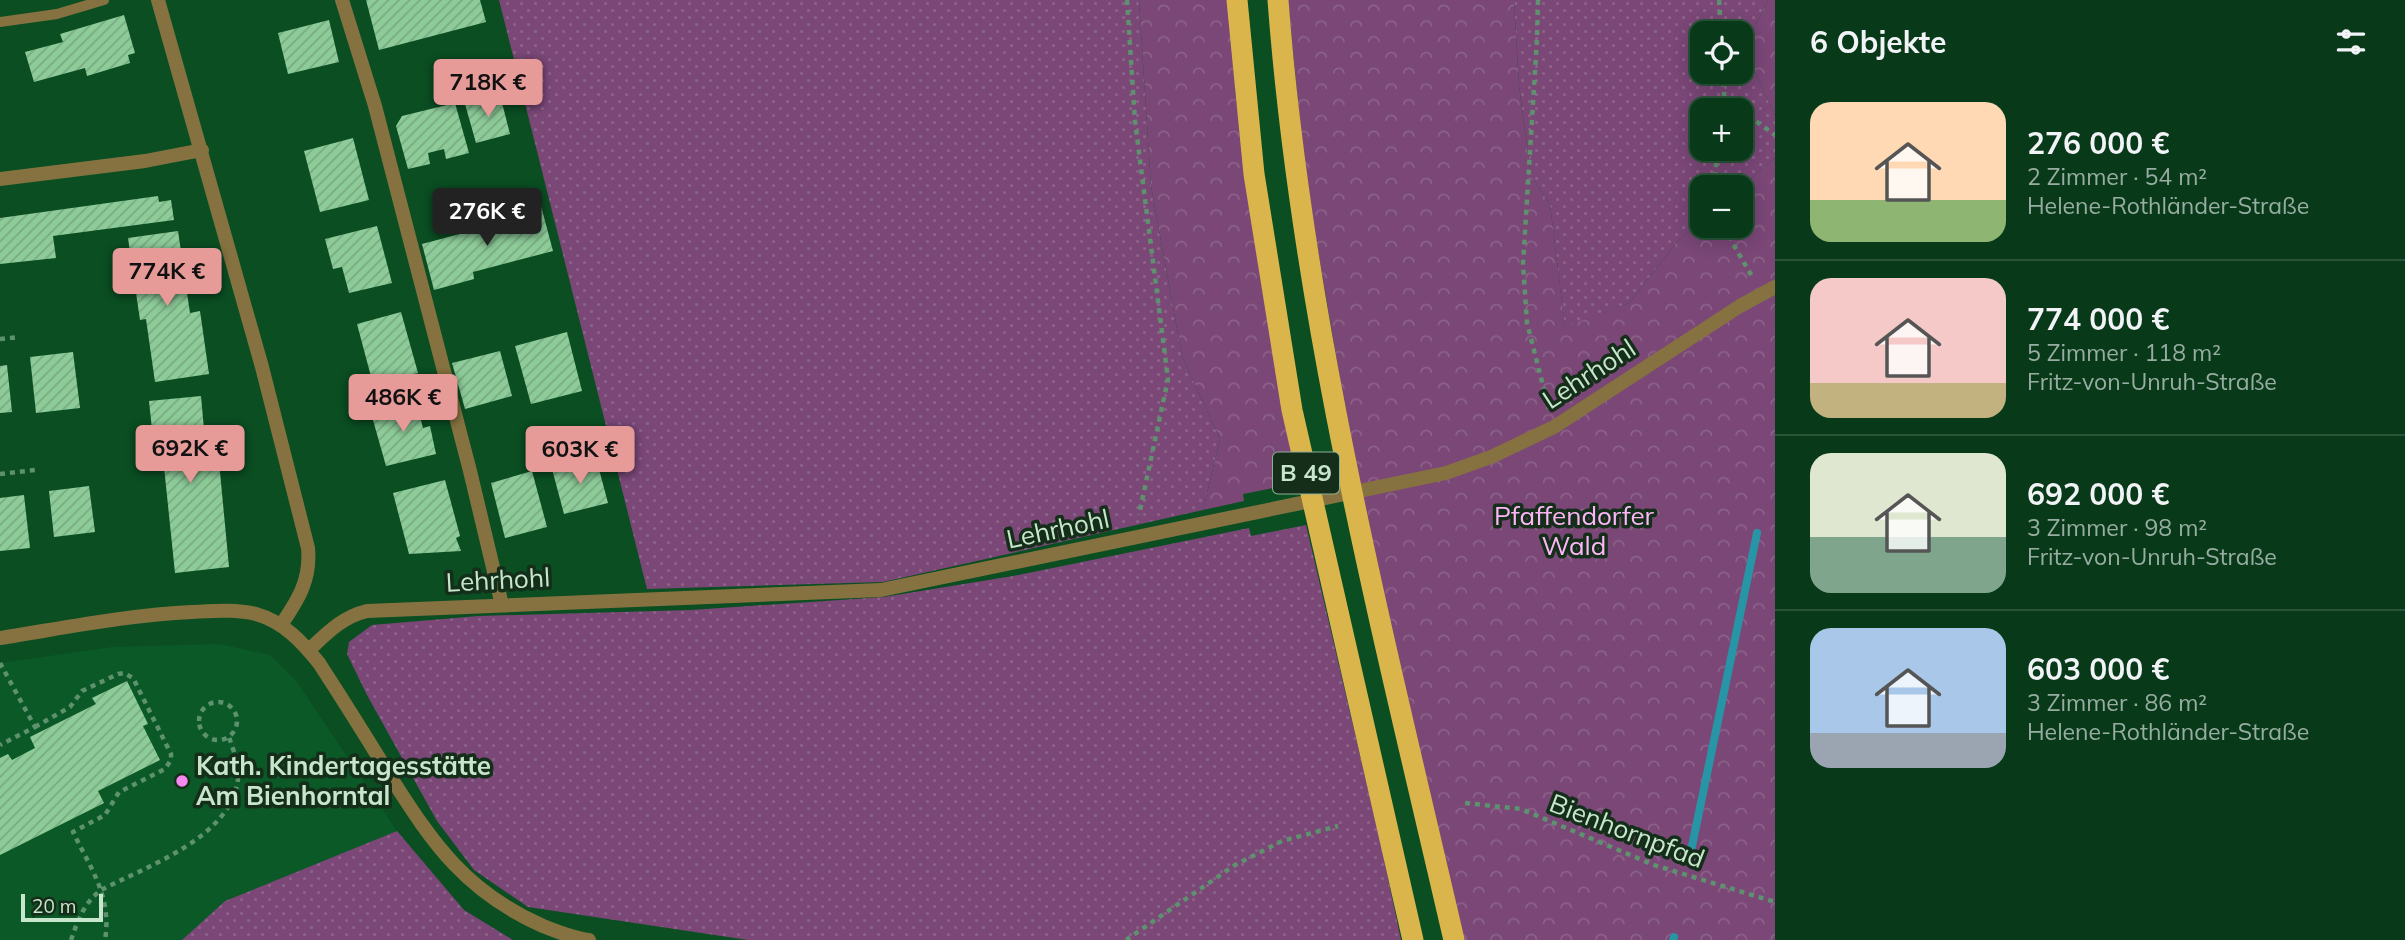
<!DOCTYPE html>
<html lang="de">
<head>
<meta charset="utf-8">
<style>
  body { margin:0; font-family:Mulish,sans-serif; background:#164527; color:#f1f3f6; height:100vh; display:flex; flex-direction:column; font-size:26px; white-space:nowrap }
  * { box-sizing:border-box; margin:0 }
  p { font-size:23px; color:#98ada2 }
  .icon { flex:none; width:38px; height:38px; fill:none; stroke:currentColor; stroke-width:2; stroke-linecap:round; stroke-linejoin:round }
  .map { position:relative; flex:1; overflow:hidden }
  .details { display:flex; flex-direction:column; background:#083a1a; width:630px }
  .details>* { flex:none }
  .tools { position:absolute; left:1690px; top:21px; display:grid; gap:14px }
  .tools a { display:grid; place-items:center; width:63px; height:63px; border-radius:14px; background:#083a1a; box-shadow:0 4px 18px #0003,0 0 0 2px #295439; font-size:35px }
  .scale { position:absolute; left:21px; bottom:18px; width:82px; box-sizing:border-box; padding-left:7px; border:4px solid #c7e6cb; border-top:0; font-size:19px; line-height:24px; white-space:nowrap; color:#c7e6cb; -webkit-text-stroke:5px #142e1a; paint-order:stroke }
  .price { position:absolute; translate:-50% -60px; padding:0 16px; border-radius:7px; background:#e69b98; color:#111; font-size:23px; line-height:46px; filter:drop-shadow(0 2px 4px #0008) }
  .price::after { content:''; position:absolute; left:50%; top:42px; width:21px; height:16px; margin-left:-10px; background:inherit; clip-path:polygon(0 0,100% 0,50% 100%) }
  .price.selected { background:#222; color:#fff }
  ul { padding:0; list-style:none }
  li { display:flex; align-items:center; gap:21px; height:175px; padding:0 35px }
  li+li { border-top:2px solid #295439 }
  li span { display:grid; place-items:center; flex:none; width:196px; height:140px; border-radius:21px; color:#555 }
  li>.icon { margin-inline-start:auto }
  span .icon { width:84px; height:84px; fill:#fffc; stroke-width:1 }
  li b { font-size:30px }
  h2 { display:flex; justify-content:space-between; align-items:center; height:84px; padding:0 35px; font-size:30px }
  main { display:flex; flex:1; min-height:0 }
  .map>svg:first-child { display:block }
</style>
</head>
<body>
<main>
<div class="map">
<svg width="1775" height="940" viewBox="0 0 1775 940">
  <defs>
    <pattern id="grass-dots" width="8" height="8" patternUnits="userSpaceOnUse" patternTransform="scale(1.75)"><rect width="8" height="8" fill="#7a4777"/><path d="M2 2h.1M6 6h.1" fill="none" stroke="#8b6289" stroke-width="1.8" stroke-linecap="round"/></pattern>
    <pattern id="forest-crowns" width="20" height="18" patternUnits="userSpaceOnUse" patternTransform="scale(1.75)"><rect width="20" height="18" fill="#7a4777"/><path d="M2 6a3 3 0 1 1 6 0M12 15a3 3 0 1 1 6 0" fill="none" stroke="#8b6289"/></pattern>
    <pattern id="building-hatch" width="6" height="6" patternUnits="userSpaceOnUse" patternTransform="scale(1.75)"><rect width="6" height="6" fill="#8dcc99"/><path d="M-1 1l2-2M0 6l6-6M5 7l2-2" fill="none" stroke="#79aa82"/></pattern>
  </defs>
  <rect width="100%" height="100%" fill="#0a4e22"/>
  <path fill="#0b5927" d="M220,644L270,655L297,682L397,831L225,901L182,940H0V663L112,647Z"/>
  <path fill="url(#grass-dots)" fill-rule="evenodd" d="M499,0H1139L1151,186L1182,356L1220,439L1203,510L883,582L647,589Z
    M1514,0H1768L1744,49L1775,115V158L1741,187H1703V220L1677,242L1629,303L1565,328L1550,204L1531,176L1519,86ZM1703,33H1741V72H1703ZM1703,110H1741V149H1703Z
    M1306,525L1379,836L1401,940H748L528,907L474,870L437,821L367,695L347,654L349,642L372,625L479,616L691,610L884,597L1013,576L1249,528L1251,536Z
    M397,831L464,910L513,940H182L225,901Z"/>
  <path fill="url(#forest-crowns)" d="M1139,0H1229L1236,98L1261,282L1298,483L1243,494L1244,501L1203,510L1220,439L1182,356L1151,186Z
    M1288,0H1514L1519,86L1531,176L1550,204L1565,327L1629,303L1677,242L1703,220V226H1741V187L1775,158V940H1461L1363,514L1305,174Z
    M1768,0H1775V115L1744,49Z"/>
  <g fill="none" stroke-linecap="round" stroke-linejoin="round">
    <path stroke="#2795a5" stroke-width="8" d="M1691,851L1757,533
      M1673,940L1674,937"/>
  </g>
  <path fill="url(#building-hatch)" d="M366,0H480L486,22L379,50Z
    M124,15L135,53L128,55L130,63L87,76L85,68L34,82L25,52L63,42L60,34Z
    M329,20L339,62L288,74L278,33Z
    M500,95L510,134L476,143L465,104Z
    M455,103L469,153L446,159L444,149L428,153L430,164L408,169L396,126L402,116Z
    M353,138L369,200L320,212L304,151Z
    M158,196L159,202L171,200L174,220L53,236L56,258L0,264V218Z
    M541,206L553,251L473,272L474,279L434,290L422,244L501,223L499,216Z
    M377,226L392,283L349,293L342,267L333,269L325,239Z
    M178,231L190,313L200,311L209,374L155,382L146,319L140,320L128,238Z
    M401,312L418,373L373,384L357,324Z
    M567,332L582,391L531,404L515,346Z
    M500,351L512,396L465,409L452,363Z
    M73,352L80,408L36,413L30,357Z
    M7,365L12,412L0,413V366Z
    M201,396L206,452L218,451L229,567L175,573L163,457L155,458L149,401Z
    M416,402L423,428L430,426L436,454L386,466L371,413Z
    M596,458L608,503L564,514L552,469Z
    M532,471L547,527L505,538L491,483Z
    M445,480L460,536L456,538L461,551L409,554L393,493Z
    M89,486L95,532L54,537L49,491Z
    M24,495L30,548L0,551V498Z
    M127,681L148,724L143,726L160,760L98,791L104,803L0,855V758L8,754L12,760L35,748L30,737L96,704L92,698Z"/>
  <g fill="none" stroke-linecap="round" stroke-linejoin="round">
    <path stroke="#5e916d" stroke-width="4.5" stroke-dasharray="5 5" stroke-linecap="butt" d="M1127,0L1135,121L1168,379L1139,515
      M1538,0L1537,39L1523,264L1527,323L1549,409
      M1719,0L1721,33
      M1723,72L1725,110
      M1724,98L1775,135
      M1716,187L1715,170L1719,149
      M1727,226L1733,244L1753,278
      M0,339L19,337
      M0,474L35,470
      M0,663L35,727L0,745
      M199 721a19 19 0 1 1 38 0a19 19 0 1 1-38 0Z
      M35,727L70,707L82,691L118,674L124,673L133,678L171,754V760L165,769L119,792L105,815L73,832C91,869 112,897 105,940
      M1465,803L1521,809L1654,865L1775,902
      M71,940C78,920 84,903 101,890C147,866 231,838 238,779C240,765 233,750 229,737
      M1126,940L1235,865L1282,841L1338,826"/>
    <path stroke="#857240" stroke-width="10" d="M0,22L57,14L104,0"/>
    <path stroke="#857240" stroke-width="14" d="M158,0L262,367L308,548C311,580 298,600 281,625
      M342,0L375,106L470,471L502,605
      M0,179L145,161L202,150
      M0,638C64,628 128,615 192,612C213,611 236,609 256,614C284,622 302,642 319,663C343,700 367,738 390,776C433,844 466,892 543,926C558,932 573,938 589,940
      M309,650C327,633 342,617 367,611L881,590L1446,473L1491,457L1554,427L1740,306L1775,287"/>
    <path stroke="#dab54c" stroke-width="21" d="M1237,0L1254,174L1292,410L1413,940
      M1278,0C1302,319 1382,629 1454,940"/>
  </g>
  <circle fill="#f589ee" stroke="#142e1a" stroke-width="2.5" cx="182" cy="781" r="7"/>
  <g text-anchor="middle" stroke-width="7" stroke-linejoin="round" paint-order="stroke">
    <rect fill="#142e1a" stroke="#91af96" stroke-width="2" x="1273" y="452.5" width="66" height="41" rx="5"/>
    <g font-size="24" font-weight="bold" fill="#c7e6cb">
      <text x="1306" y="481">B 49</text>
    </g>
    <g font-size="26" fill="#c7e6cb" stroke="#142e1a">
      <text transform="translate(1589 374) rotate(-33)" y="9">Lehrhohl</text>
      <text transform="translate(1058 529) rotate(-12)" y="9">Lehrhohl</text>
      <text transform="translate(498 580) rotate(-3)" y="9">Lehrhohl</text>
      <text transform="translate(1627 831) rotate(21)" y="9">Bienhornpfad</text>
    </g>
    <g font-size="26" fill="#fdb7f7" stroke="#142e1a">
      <text x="1574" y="525">Pfaffendorfer<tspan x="1574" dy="30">Wald</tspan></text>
    </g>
    <g font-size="26" font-weight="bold" fill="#c7e6cb" stroke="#142e1a" text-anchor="start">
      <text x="196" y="775">Kath. Kindertagesstätte<tspan x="196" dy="30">Am Bienhorntal</tspan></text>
    </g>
  </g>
</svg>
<div class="tools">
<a><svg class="icon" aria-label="locate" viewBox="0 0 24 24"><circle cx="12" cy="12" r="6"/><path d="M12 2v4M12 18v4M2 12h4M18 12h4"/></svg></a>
<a>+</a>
<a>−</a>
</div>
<div class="scale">20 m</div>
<b class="price" style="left:488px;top:119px">718K €</b>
<b class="price selected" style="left:487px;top:248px">276K €</b>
<b class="price" style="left:167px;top:308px">774K €</b>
<b class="price" style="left:403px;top:434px">486K €</b>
<b class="price" style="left:190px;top:485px">692K €</b>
<b class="price" style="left:580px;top:486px">603K €</b>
</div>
<section class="details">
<h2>6 Objekte<svg class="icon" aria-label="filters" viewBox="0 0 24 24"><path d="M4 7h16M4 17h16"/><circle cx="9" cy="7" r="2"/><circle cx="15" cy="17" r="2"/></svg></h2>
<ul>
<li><span style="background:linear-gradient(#ffd9b3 70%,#8fb573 0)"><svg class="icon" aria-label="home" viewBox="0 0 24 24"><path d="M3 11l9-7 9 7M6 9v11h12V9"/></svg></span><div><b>276 000 €</b><p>2 Zimmer · 54 m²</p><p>Helene-Rothländer-Straße</p></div></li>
<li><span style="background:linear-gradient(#f6c9c9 75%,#c2b280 0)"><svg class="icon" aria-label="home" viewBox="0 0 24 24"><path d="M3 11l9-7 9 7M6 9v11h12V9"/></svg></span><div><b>774 000 €</b><p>5 Zimmer · 118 m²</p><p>Fritz-von-Unruh-Straße</p></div></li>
<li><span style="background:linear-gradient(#dfe7d0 60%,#7fa58c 0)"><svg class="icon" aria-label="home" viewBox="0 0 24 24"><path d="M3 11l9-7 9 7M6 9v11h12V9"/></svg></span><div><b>692 000 €</b><p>3 Zimmer · 98 m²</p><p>Fritz-von-Unruh-Straße</p></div></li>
<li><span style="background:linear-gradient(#a9c7e8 75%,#9aa5b1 0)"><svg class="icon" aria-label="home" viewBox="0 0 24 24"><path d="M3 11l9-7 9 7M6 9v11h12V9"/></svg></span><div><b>603 000 €</b><p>3 Zimmer · 86 m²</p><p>Helene-Rothländer-Straße</p></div></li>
</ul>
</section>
</main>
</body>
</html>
